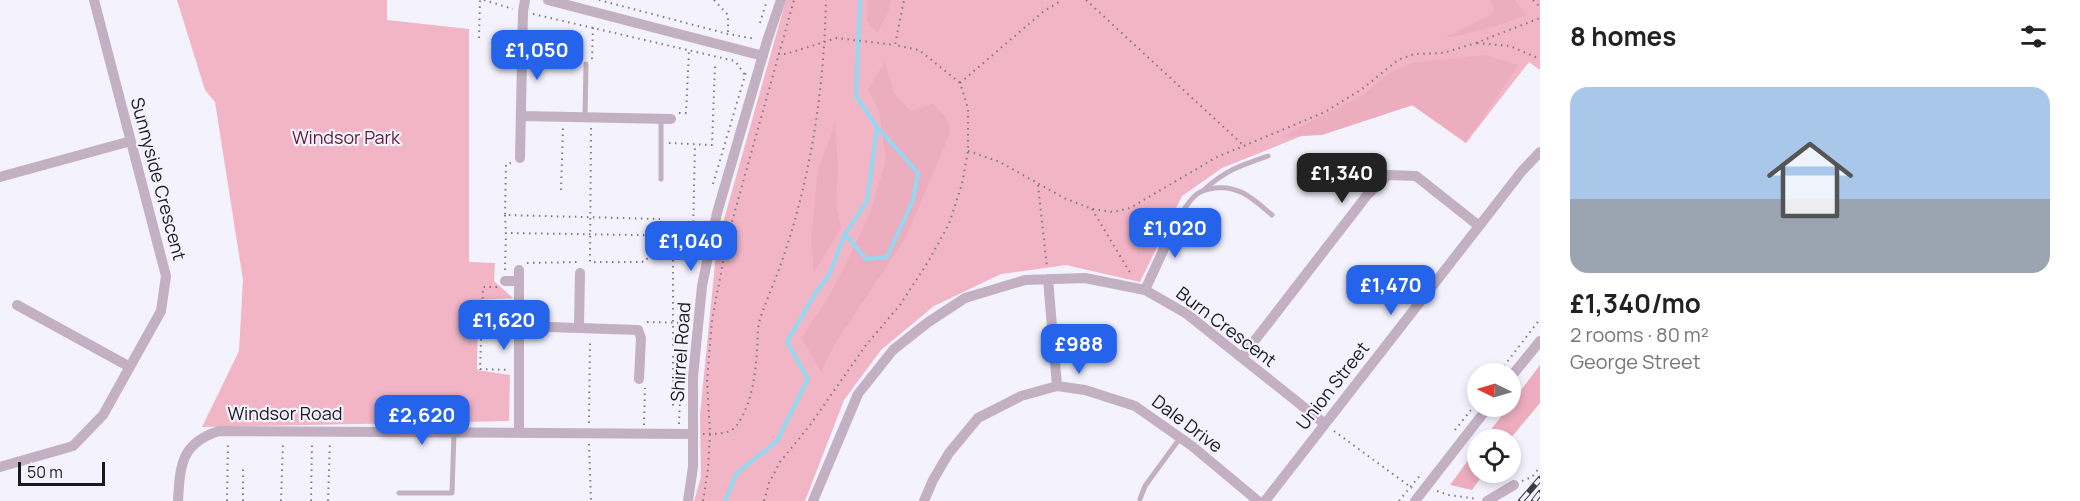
<!DOCTYPE html>
<html lang="en">
<head>
<meta charset="utf-8">
<style>
  body { margin:0; font-family:Manrope,sans-serif; background:#f2f2f2; color:#222; height:100vh; display:flex; flex-direction:column; font-size:22px; white-space:nowrap }
  * { box-sizing:border-box; margin:0 }
  p { font-size:20px; color:#767676 }
  .icon { flex:none; width:33px; height:33px; fill:none; stroke:currentColor; stroke-width:2; stroke-linecap:round; stroke-linejoin:round }
  .map { position:relative; flex:1; overflow:hidden }
  .panel { display:flex; flex-direction:column; background:#fff; width:540px }
  .panel>* { flex:none }
  .needle { width:39px; rotate:275deg }
  .buttons { position:absolute; left:1467px; top:363px; display:grid; gap:12px }
  .buttons a { display:grid; place-items:center; width:54px; height:54px; border-radius:50%; background:#fff; box-shadow:0 3px 9px #0003; font-size:30px }
  .scale { position:absolute; left:18px; bottom:15px; width:87px; box-sizing:border-box; padding-left:6px; border:3px solid #1a191e; border-top:0; font-size:16px; line-height:21px; white-space:nowrap; color:#1a191e; -webkit-text-stroke:4px #f3f2fd; paint-order:stroke }
  .price { position:absolute; translate:-50% -51px; padding:0 14px; border-radius:12px; background:#2563eb; color:#fff; font-size:20px; line-height:39px; filter:drop-shadow(0 2px 3px #0008) }
  .price::after { content:''; position:absolute; left:50%; top:36px; width:18px; height:14px; margin-left:-9px; background:inherit; clip-path:polygon(0 0,100% 0,50% 100%) }
  .price.selected { background:#222; color:#fff }
  ul { padding:0; list-style:none }
  li { display:grid; align-content:center; gap:12px; height:318px; padding:0 30px }
  li span { display:grid; place-items:center; height:186px; border-radius:18px; color:#555 }
  li>.icon { margin-inline-start:auto }
  span .icon { width:108px; height:108px; fill:#fffc; stroke-width:1 }
  li b { font-size:26px }
  h2 { display:flex; justify-content:space-between; align-items:center; height:72px; padding:0 30px; font-size:26px }
  main { display:flex; flex:1; min-height:0 }
  .map>svg:first-child { display:block }
</style>
</head>
<body>
<main>
<div class="map">
<svg width="1540" height="501" viewBox="0 0 1540 501">
  <rect width="100%" height="100%" fill="#f3f2fd"/>
  <path fill="#f1b5c6" d="M177,0H387V20L469,29V262L495,263L494,281L513,298L478,300L477,370L510,375L509,421L202,427L239,351L243,280L215,102L205,90Z
    M786,0H1540V70L1529,62L1466,143L1406,101L1314,131L1222,168L1182,196L1140,282L1066,265L1001,274L934,306L881,350L844,400L805,501H694L701,477L700,415L717,244Z"/>
  <path fill="#ecadbf" d="M868,0H891L888,12L877,33L867,21Z
    M1491,0H1515L1526,15C1499,26 1473,33 1445,38L1494,13Z
    M1486,55L1518,65L1466,143L1413,105L1322,135L1281,137L1362,96L1388,74L1411,63Z
    M885,62L894,93L910,111L933,104L947,118L950,133L906,237L835,344L821,371L801,338L825,303L846,264L870,213L886,160L879,111L868,89Z
    M835,124L838,168L836,204L841,228L814,273L811,240L818,170Z
    M1540,365V403L1510,439H1484Z
    M1477,448L1478,472L1484,473L1472,490L1450,485Z"/>
  <g fill="none" stroke-linecap="round" stroke-linejoin="round">
    <path stroke="#93d9f1" stroke-width="4" d="M845,234L867,201L877,127L856,96L860,0
      M725,501L737,473L777,441L808,379L787,342L816,292L829,275L845,234L866,259L887,257L913,200L918,173L877,127"/>
    <path stroke="#7c7b83" stroke-width="2" stroke-dasharray="1.5 4.5" stroke-linecap="butt" d="M484,0L513,9
      M599,0L728,34L756,39
      M714,0L728,15V34
      M1086,0L1242,144
      M1533,0L1540,7
      M533,14L735,61L745,75
      M760,23L767,0
      M479,38L480,0
      M1477,43L1510,46L1540,59
      M778,54H786L837,38L895,45
      M592,59L593,27
      M960,83L1044,11L1062,0
      M679,113H686L689,51
      M591,128L590,262H642L647,260V235
      M669,143L712,145L715,65
      M968,151L1000,162L1064,198L1092,209L1113,212L1130,208L1217,157L1325,112L1362,89L1398,60L1414,54L1443,53L1476,43L1540,18
      M511,163L506,164L505,215L660,219
      M713,184L746,72
      M1038,185L1047,267
      M561,190L563,127
      M1092,209L1132,276
      M505,215L506,233
      M693,234L695,144
      M673,236V407
      M527,263L578,262
      M505,270L506,233L700,236
      M497,287H483L480,369L510,370
      M647,322L686,323
      M1504,366L1540,319
      M681,370L687,316
      M589,423L590,339
      M679,424L681,376
      M644,425L645,388
      M1455,430L1478,401
      M1334,431L1412,488
      M703,434C715,433 729,436 737,425C752,403 755,377 757,351C758,341 757,329 760,319C767,298 777,277 784,255C812,172 824,87 826,0
      M589,444L591,501
      M1522,481L1532,477L1540,467
      M1437,491L1449,495L1478,499
      M227,501L228,441
      M243,501V468
      M281,501L283,442
      M311,501L312,442
      M328,501L330,441
      M703,501L708,469L710,433L707,381L712,320L728,236L794,0
      M764,501L769,483L780,462L810,425L866,345L900,305L928,262L949,224L962,184L968,151V108L960,83L919,50L895,45L904,0
      M1399,501L1422,473"/>
    <path stroke="#c3b0c3" stroke-width="5" d="M585,117L586,64
      M661,179V119
      M1205,189C1226,170 1242,165 1268,156
      M1179,216C1185,209 1190,199 1197,194C1202,190 1208,189 1215,188C1240,185 1254,200 1272,215
      M399,493H452L454,432
      M1140,499L1145,486L1180,438"/>
    <path stroke="#c3b0c3" stroke-width="10" d="M548,0L763,56
      M522,116L671,119
      M520,158L523,12L525,0
      M0,177L131,141
      M1048,279L1057,386
      M505,281H519
      M1145,290L1179,216
      M17,305L130,367
      M519,326L638,330L641,338L639,379
      M579,327L580,273
      M1242,357L1368,194L1388,175L1416,176L1479,226
      M1510,378L1540,341
      M519,432V270
      M0,467L73,446L103,415L161,311L166,276L94,0
      M178,501C180,465 181,443 219,431L693,434
      M688,501L693,467V377L702,286L717,213L767,41L781,0
      M813,501L858,394L893,350L927,323L965,298L1025,280L1085,278L1145,290L1187,314L1325,424
      M924,501L933,480L949,453L978,418L1021,396L1057,386L1085,390L1135,406L1192,446L1258,501
      M1265,501L1522,171L1540,152
      M1415,501L1489,406
      M1487,501L1514,485"/>
    <g stroke="#3c3b41" stroke-width="6">
      <path id="rail" d="M1521,501L1540,479
        M1534,501L1540,493"/>
    </g>
    <use href="#rail" stroke="#f3f2fd" stroke-width="4" stroke-dasharray="11" stroke-linecap="butt"/>
  </g>
  <g text-anchor="middle" stroke-width="4.5" stroke-linejoin="round" paint-order="stroke">
    <g font-size="18" fill="#621a36" stroke="#f3f2fd">
      <text x="346" y="144">Windsor Park</text>
    </g>
    <g font-size="18" fill="#1a191e" stroke="#f3f2fd">
      <text transform="translate(158 179) rotate(75)" y="6">Sunnyside Crescent</text>
      <text transform="translate(1226 327) rotate(37)" y="6">Burn Crescent</text>
      <text transform="translate(681 352) rotate(-86)" y="6">Shirrel Road</text>
      <text transform="translate(1333 386) rotate(-52)" y="6">Union Street</text>
      <text x="285" y="420">Windsor Road</text>
      <text transform="translate(1187 424) rotate(37)" y="6">Dale Drive</text>
    </g>
  </g>
</svg>
<div class="buttons">
<a><svg class="needle" viewBox="-14 -14 28 28"><path d="M0-13l5 13h-10z" fill="#e53935"/><path d="M0 13l5-13h-10z" fill="#767676"/></svg></a>
<a><svg class="icon" aria-label="locate" viewBox="0 0 24 24"><circle cx="12" cy="12" r="6"/><path d="M12 2v4M12 18v4M2 12h4M18 12h4"/></svg></a>
</div>
<div class="scale">50 m</div>
<b class="price" style="left:537px;top:81px">£1,050</b>
<b class="price selected" style="left:1342px;top:204px">£1,340</b>
<b class="price" style="left:1175px;top:259px">£1,020</b>
<b class="price" style="left:691px;top:272px">£1,040</b>
<b class="price" style="left:1391px;top:316px">£1,470</b>
<b class="price" style="left:504px;top:351px">£1,620</b>
<b class="price" style="left:1079px;top:375px">£988</b>
<b class="price" style="left:422px;top:446px">£2,620</b>
</div>
<section class="panel">
<h2>8 homes<svg class="icon" aria-label="filters" viewBox="0 0 24 24"><path d="M4 7h16M4 17h16"/><circle cx="9" cy="7" r="2"/><circle cx="15" cy="17" r="2"/></svg></h2>
<ul>
<li><span style="background:linear-gradient(#a9c7e8 60%,#9aa5b1 0)"><svg class="icon" aria-label="home" viewBox="0 0 24 24"><path d="M3 11l9-7 9 7M6 9v11h12V9"/></svg></span><div><b>£1,340/mo</b><p>2 rooms · 80 m²</p><p>George Street</p></div></li>
</ul>
</section>
</main>
</body>
</html>
